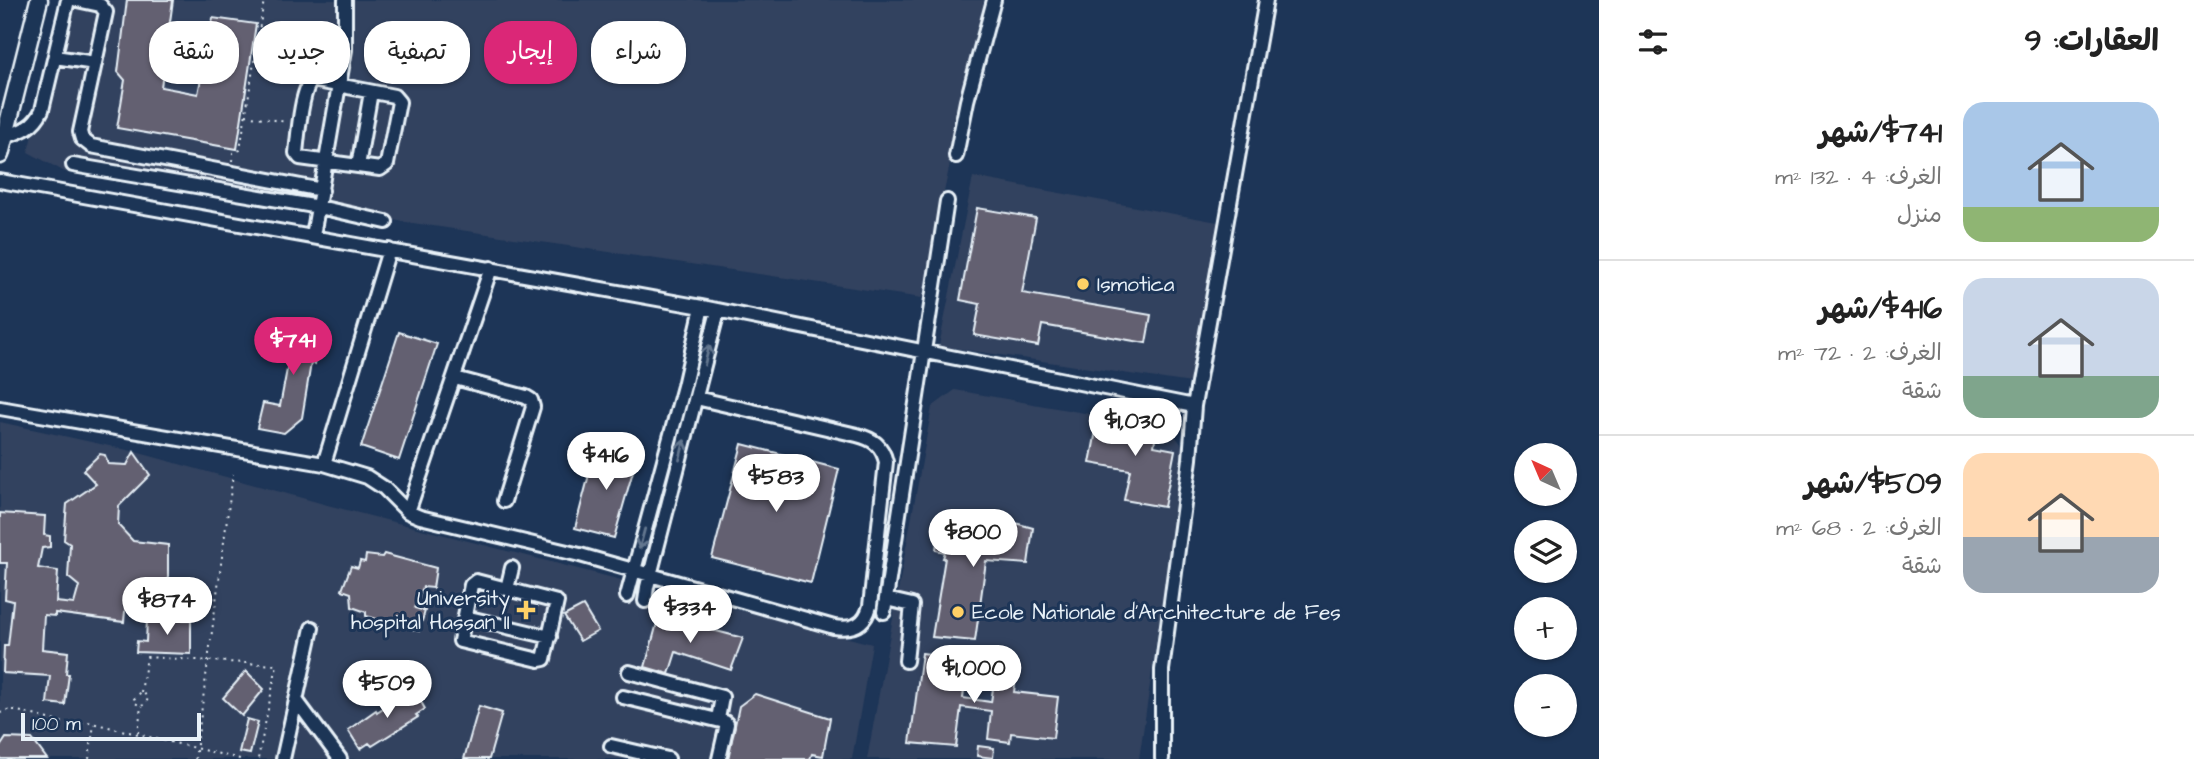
<!DOCTYPE html>
<html lang="ar">
<head>
<meta charset="utf-8">
<style>
  body { margin:0; font-family:"Architects Daughter","Playpen Sans Arabic",sans-serif; background:#f6f6f6; color:#222; direction:rtl; height:100vh; display:flex; flex-direction:column; font-size:26px; white-space:nowrap }
  * { box-sizing:border-box; margin:0 }
  p { font-size:23px; color:#767676 }
  .icon { flex:none; width:38px; height:38px; fill:none; stroke:currentColor; stroke-width:2; stroke-linecap:round; stroke-linejoin:round }
  .map { position:relative; flex:1; overflow:hidden; direction:ltr }
  .drawer { display:flex; flex-direction:column; background:#fff; width:595px }
  .drawer>* { flex:none }
  .top-card { position:absolute; left:21px; top:21px; width:665px; height:63px; direction:rtl; display:flex; gap:14px }
  .needle { width:46px; rotate:316deg }
  .controls { position:absolute; left:1514px; top:443px; display:grid; gap:14px }
  .controls a { display:grid; place-items:center; width:63px; height:63px; border-radius:50%; background:#fff; box-shadow:0 2px 5px #0004; font-size:35px }
  .scale { position:absolute; left:21px; bottom:18px; width:180px; box-sizing:border-box; padding-left:7px; border:4px solid #e8f1f8; border-top:0; font-size:19px; line-height:24px; white-space:nowrap; color:#e8f1f8; -webkit-text-stroke:5px #1d3557; paint-order:stroke }
  .price { position:absolute; translate:-50% -60px; padding:0 16px; border-radius:24px; background:#fff; color:#222; font-size:23px; line-height:46px; filter:drop-shadow(0 2px 4px #0008) }
  .price::after { content:''; position:absolute; left:50%; top:42px; width:21px; height:16px; margin-left:-10px; background:inherit; clip-path:polygon(0 0,100% 0,50% 100%) }
  .price.on { background:#db2777; color:#fff }
  ul { padding:0; list-style:none }
  li { display:flex; align-items:center; gap:21px; height:175px; padding:0 35px }
  li+li { border-top:2px solid #e0e0e0 }
  li span { display:grid; place-items:center; flex:none; width:196px; height:140px; border-radius:21px; color:#555 }
  li>.icon { margin-inline-start:auto }
  span .icon { width:84px; height:84px; fill:#fffc; stroke-width:1 }
  li b { font-size:30px }
  h2 { display:flex; justify-content:space-between; align-items:center; height:84px; padding:0 35px; font-size:30px }
  .chip { padding:0 24px; border-radius:28px; background:#fff; box-shadow:0 2px 5px #0004; font-size:24px; line-height:63px }
  .chip.on { background:#db2777; color:#fff }
  main { display:flex; flex:1; min-height:0 }
  .map>svg:first-child { display:block }
</style>
</head>
<body>
<main>
<section class="drawer">
<h2>العقارات: 9<svg class="icon" aria-label="filters" viewBox="0 0 24 24"><path d="M4 7h16M4 17h16"/><circle cx="9" cy="7" r="2"/><circle cx="15" cy="17" r="2"/></svg></h2>
<ul>
<li><span style="background:linear-gradient(#a9c7e8 75%,#8fb573 0)"><svg class="icon" aria-label="home" viewBox="0 0 24 24"><path d="M3 11l9-7 9 7M6 9v11h12V9"/></svg></span><div><b>$741/شهر</b><p>الغرف: 4 · 132 m²</p><p>منزل</p></div></li>
<li><span style="background:linear-gradient(#c9d6e8 70%,#7fa58c 0)"><svg class="icon" aria-label="home" viewBox="0 0 24 24"><path d="M3 11l9-7 9 7M6 9v11h12V9"/></svg></span><div><b>$416/شهر</b><p>الغرف: 2 · 72 m²</p><p>شقة</p></div></li>
<li><span style="background:linear-gradient(#ffd9b3 60%,#9aa5b1 0)"><svg class="icon" aria-label="home" viewBox="0 0 24 24"><path d="M3 11l9-7 9 7M6 9v11h12V9"/></svg></span><div><b>$509/شهر</b><p>الغرف: 2 · 68 m²</p><p>شقة</p></div></li>
</ul>
</section>
<div class="map">
<svg width="1599" height="759" viewBox="0 0 1599 759">
  <rect width="100%" height="100%" fill="#1d3557"/>
  <filter id="ink" filterUnits="userSpaceOnUse"><feTurbulence type="fractalNoise" baseFrequency=".0143" numOctaves="2"/><feDisplacementMap in="SourceGraphic" scale="14" xChannelSelector="R" yChannelSelector="G"/><feConvolveMatrix kernelMatrix="1 2 1 2 8 2 1 2 1" color-interpolation-filters="sRGB"/></filter>
  <g filter="url(#ink)">
    <path fill="#32425f" d="M64,0H984L922,298L65,172L28,152Z
      M973,177L1223,223L1198,384L939,346Z
      M955,390L1169,428L1185,449L1139,759H867L932,407Z
      M0,422L132,451L331,506L872,644L852,759H0Z"/>
    <path fill="#646071" stroke="#e8f1f8" stroke-width="2" d="M127,0H173L161,87L198,94L213,18L256,24L237,149L117,128L125,80L118,72Z
      M977,208L1036,218L1022,293L1151,315L1146,343L1042,325L1038,346L974,335L980,304L960,300Z
      M312,326L325,330V353L317,354L315,364L311,363L302,418L284,433L257,428L263,403L280,406L289,359L270,356L271,346L279,345L278,329L310,331Z
      M399,332L437,344L399,460L361,447Z
      M1099,415L1157,426L1154,446L1175,450L1164,507L1124,500L1130,470L1090,463Z
      M742,444L839,469L811,583L712,558Z
      M596,448L637,457L614,538L575,528Z
      M134,452L150,475L119,506L118,525L133,541L168,545V585L150,601H126L124,622L55,613V616L44,615L42,649L68,652L66,674H69L65,705L47,703L50,676L3,673L4,646H8L13,601L5,599L7,563H0V513L45,516L44,535L50,536V547L42,548L38,568L58,571L56,602L74,604L79,586L68,577L70,544L64,540L67,504L96,484L83,470L100,454L105,455L108,464L127,465Z
      M981,519L1008,521L1033,528L1028,564L986,561L975,641L932,637L945,558H943L945,552L936,550L939,525H946L947,520Z
      M384,554L436,568L433,588L423,587L415,608L425,611L419,631L366,616V612L352,607L351,593L342,590L351,566L358,568L360,561L365,562L366,555L382,557Z
      M583,606L598,631L580,641L564,616Z
      M659,616L743,638L731,670L676,652L669,674L645,667Z
      M147,619L191,620V654L136,652L137,641L146,642Z
      M922,653L968,659L963,698L991,702L995,675L1016,677L1014,692L1058,697L1053,738L1011,733L1010,742L988,739L991,711L961,707L956,747L910,743Z
      M246,671L264,689L242,716L223,698Z
      M415,691L425,709L416,715L418,717L372,746L369,743L360,749L348,730L376,710L377,712L404,694L407,696Z
      M755,694L830,718L823,756L812,754L810,759H728L739,706Z
      M479,706L502,713L489,759H464Z
      M247,719L258,722L250,754L239,752Z
      M6,738L32,739L47,759H0V747Z
      M978,746L994,748L993,758L977,756Z"/>
    <g fill="none" stroke-linecap="round" stroke-linejoin="round">
      <g stroke="#e8f1f8" stroke-width="18">
        <path id="minor" d="M55,57L95,63L106,12L100,5L77,0
          M95,63L80,132L82,139L91,146L322,190
          M312,80L394,96L399,102L387,164L380,169L300,158L296,153C298,136 301,90 312,80Z
          M5,137C22,131 34,127 42,110L68,0
          M956,156L967,101L994,0
          M73,165L319,207L386,222
          M358,166L371,92
          M0,181L702,307L1194,406
          M313,236L345,50V0
          M455,378L526,397L531,400L533,407L504,501
          M0,408L324,464L389,250
          M324,464L367,477L384,488L408,512L420,517L580,555L834,627C853,630 865,625 870,606L886,462C882,445 873,439 857,435L696,398
          M408,512L491,268
          M476,581L557,602L544,659L539,660L460,641L471,585Z
          M507,589L512,568
          M627,596L684,386L702,307
          M886,599L912,605L906,661
          M645,601L647,587L718,311
          M884,612L947,201
          M465,617L550,637
          M629,672L722,697L718,719
          M623,697L725,722L727,724L719,759
          M296,700L340,759
          M611,746L668,759
          M283,759L312,628
          M1162,759V670L1190,459L1194,406L1266,0"/>
      </g>
      <g stroke="#e8f1f8" stroke-width="21">
        <path id="major" d="M0,155L39,0"/>
      </g>
      <path stroke="#e8f1f8" stroke-width="2" stroke-dasharray="2 5" stroke-linecap="butt" d="M259,35L333,44
        M246,115L286,122
        M232,161L233,153L240,150L264,0
        M141,692L147,657L277,665L258,759
        M0,713L10,709L68,724L88,722L240,759
        M138,733L141,706L144,705L148,699L144,693L141,692L134,699L135,703L141,706
        M89,759L94,724
        M195,759L233,474"/>
      <use href="#minor" stroke="#1d3557" stroke-width="12"/>
      <use href="#major" stroke="#1d3557" stroke-width="16"/>
    </g>
    <defs><path id="oneway-shaft" d="M-6 0H5M1.5-3L5.5 0L1.5 3" fill="none" stroke-width="1.6" stroke-linecap="round" stroke-linejoin="round" transform="scale(1.75)"/></defs>
    <g stroke="#64778f">
      <use href="#oneway-shaft" transform="translate(707 355) rotate(-76)"/>
      <use href="#oneway-shaft" transform="translate(682 450) rotate(-76)"/>
      <use href="#oneway-shaft" transform="translate(642 539) rotate(105)"/>
    </g>
  </g>
  <g fill="#ffd166" stroke="#1d3557" stroke-width="2.5">
    <circle cx="1083" cy="284" r="7"/>
    <path d="M522.5 599.5h7v7h7v7h-7v7h-7v-7h-7v-7h7z"/>
    <circle cx="958" cy="612" r="7"/>
  </g>
  <g text-anchor="middle" stroke-width="6" stroke-linejoin="round" paint-order="stroke">
    <g font-size="21" fill="#e8f1f8" stroke="#1d3557" text-anchor="start">
      <text x="1097" y="291">Ismotica</text>
      <text x="510" y="605" text-anchor="end">University<tspan x="510" dy="24">hospital Hassan II</tspan></text>
      <text x="972" y="619">Ecole Nationale d'Architecture de Fes</text>
    </g>
  </g>
</svg>
<div class="controls">
<a><svg class="needle" viewBox="-14 -14 28 28"><path d="M0-13l5 13h-10z" fill="#e53935"/><path d="M0 13l5-13h-10z" fill="#767676"/></svg></a>
<a><svg class="icon" aria-label="layers" viewBox="0 0 24 24"><path d="M12 4l9 5-9 5-9-5zM3 14l9 5 9-5"/></svg></a>
<a>+</a>
<a>−</a>
</div>
<div class="scale">100 m</div>
<b class="price on" style="left:293px;top:377px">$741</b>
<b class="price" style="left:1135px;top:458px">$1,030</b>
<b class="price" style="left:606px;top:492px">$416</b>
<b class="price" style="left:776px;top:514px">$583</b>
<b class="price" style="left:973px;top:569px">$800</b>
<b class="price" style="left:167px;top:637px">$874</b>
<b class="price" style="left:690px;top:645px">$334</b>
<b class="price" style="left:974px;top:705px">$1,000</b>
<b class="price" style="left:387px;top:720px">$509</b>
<div class="top-card">
<a class="chip">شراء</a>
<a class="chip on">إيجار</a>
<a class="chip">تصفية</a>
<a class="chip">جديد</a>
<a class="chip">شقة</a>
</div>
</div>
</main>
</body>
</html>
